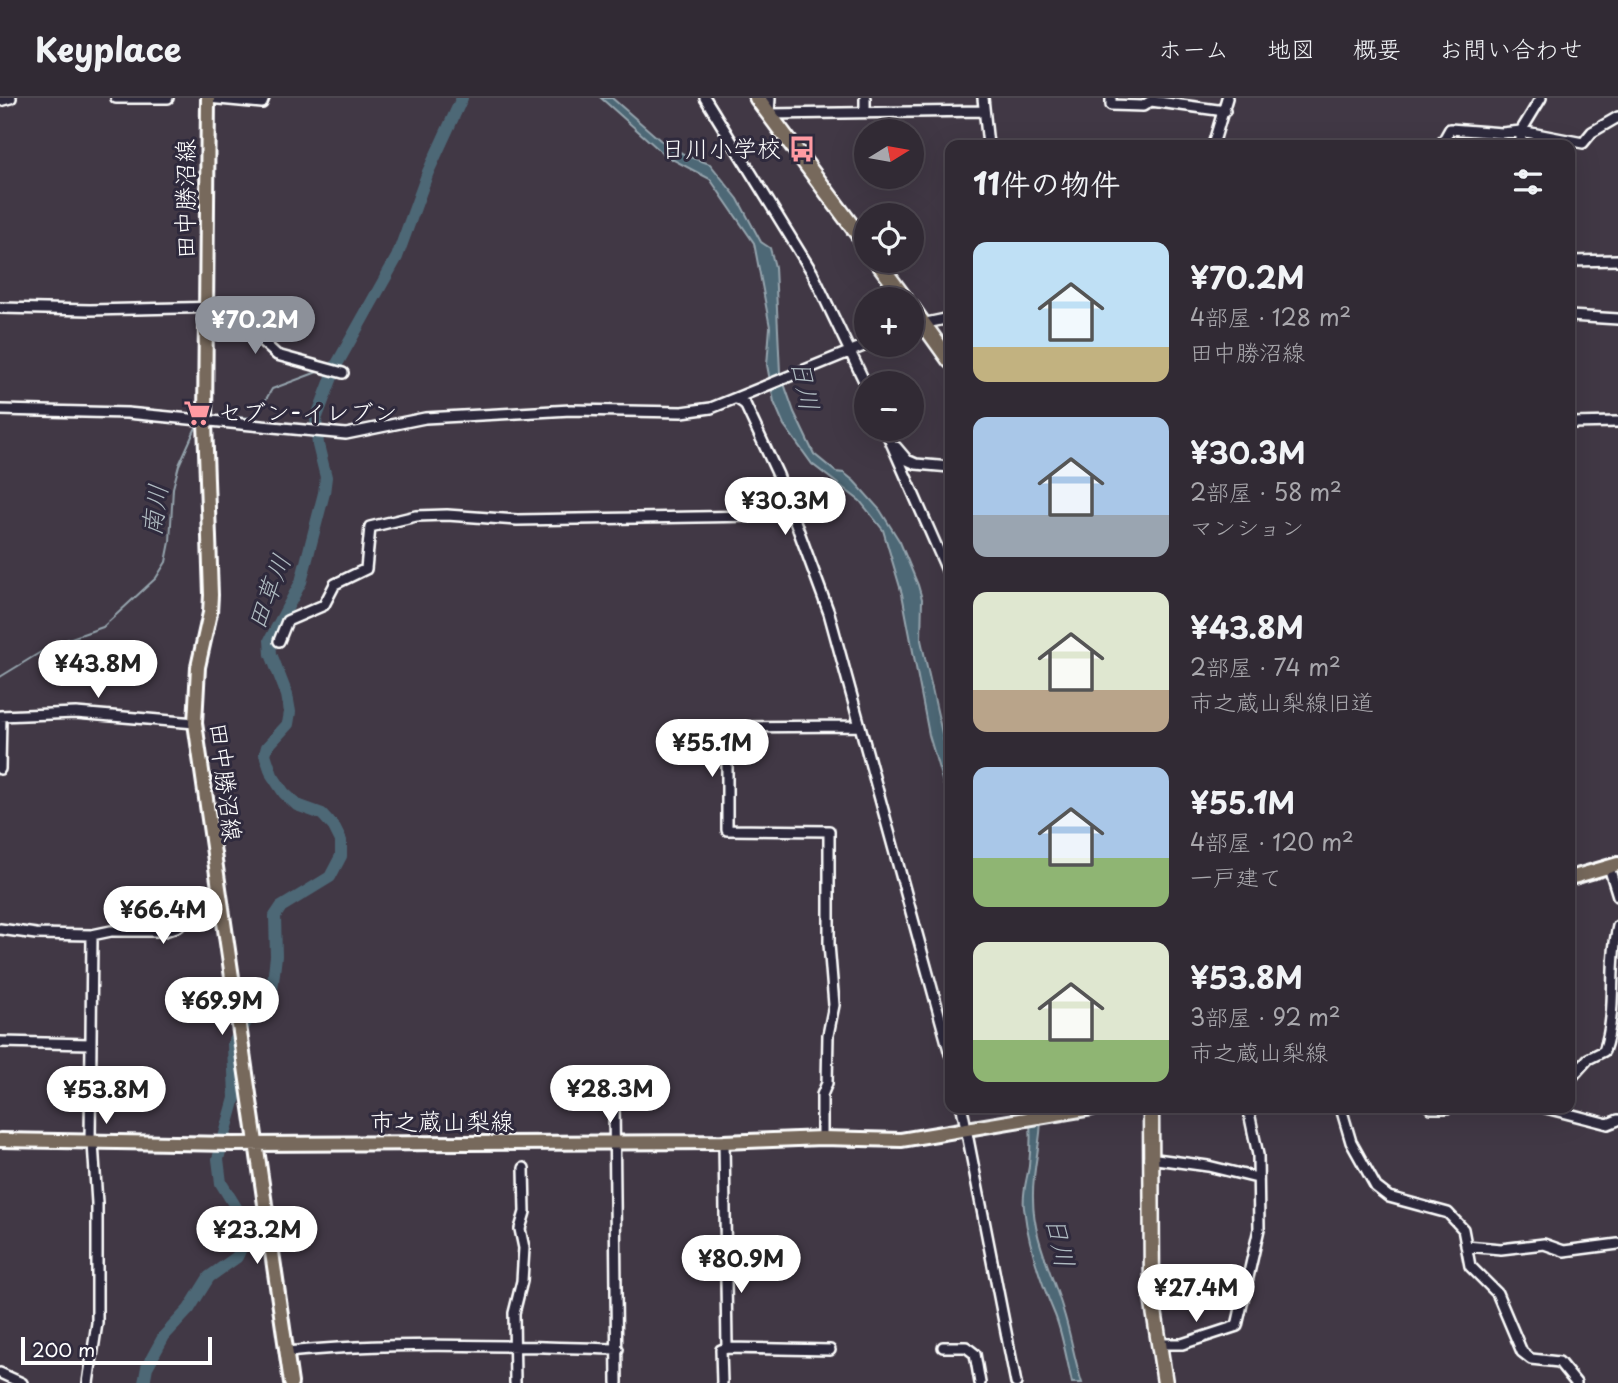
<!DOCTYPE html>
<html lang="ja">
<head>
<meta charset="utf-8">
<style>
  body { margin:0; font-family:"Playpen Sans","Klee One",sans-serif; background:#3d3640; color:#f1f3f6; height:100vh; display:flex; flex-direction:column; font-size:26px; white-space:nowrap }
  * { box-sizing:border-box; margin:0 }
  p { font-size:23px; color:#a8a7ac }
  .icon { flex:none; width:38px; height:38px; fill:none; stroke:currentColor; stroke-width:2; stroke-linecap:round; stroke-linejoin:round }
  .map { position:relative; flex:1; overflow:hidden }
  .panel { position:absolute; left:945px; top:42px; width:630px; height:973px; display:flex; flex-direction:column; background:#312a34; border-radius:14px; box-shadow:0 7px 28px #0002,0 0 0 2px #4c464f }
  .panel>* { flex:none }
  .needle { width:46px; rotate:79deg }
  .controls { position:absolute; left:854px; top:21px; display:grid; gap:14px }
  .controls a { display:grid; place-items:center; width:70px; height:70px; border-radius:50%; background:#312a34; box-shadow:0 7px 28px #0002,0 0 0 2px #4c464f; font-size:35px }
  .scale { position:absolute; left:21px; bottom:18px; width:191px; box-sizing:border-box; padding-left:7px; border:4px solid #fff; border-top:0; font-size:19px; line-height:24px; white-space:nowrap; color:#fff; -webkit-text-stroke:5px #2f2a3d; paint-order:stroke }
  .price { position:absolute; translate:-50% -60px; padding:0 16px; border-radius:24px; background:#fff; color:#222; font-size:23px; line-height:46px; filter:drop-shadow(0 2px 4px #0008) }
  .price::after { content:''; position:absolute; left:50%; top:42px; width:21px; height:16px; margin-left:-10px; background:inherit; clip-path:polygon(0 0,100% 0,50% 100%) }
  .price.current { background:#8c9099; color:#fff }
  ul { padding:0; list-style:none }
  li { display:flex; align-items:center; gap:21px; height:175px; padding:0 28px }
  li span { display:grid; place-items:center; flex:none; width:196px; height:140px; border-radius:14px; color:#555 }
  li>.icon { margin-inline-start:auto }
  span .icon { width:84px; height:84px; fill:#fffc; stroke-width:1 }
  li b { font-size:30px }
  h2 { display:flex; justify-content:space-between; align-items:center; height:84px; padding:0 28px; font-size:30px }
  header { display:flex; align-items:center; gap:42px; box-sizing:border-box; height:98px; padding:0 35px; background:#312a34; border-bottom:2px solid #4c464f }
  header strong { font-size:33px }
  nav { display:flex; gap:38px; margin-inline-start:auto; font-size:24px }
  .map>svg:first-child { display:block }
</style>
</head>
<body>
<header>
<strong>Keyplace</strong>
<nav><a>ホーム</a><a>地図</a><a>概要</a><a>お問い合わせ</a></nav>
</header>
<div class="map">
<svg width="1618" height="1285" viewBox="0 0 1618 1285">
  <rect width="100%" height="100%" fill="#413845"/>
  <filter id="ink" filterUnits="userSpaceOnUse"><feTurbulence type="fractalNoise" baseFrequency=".0143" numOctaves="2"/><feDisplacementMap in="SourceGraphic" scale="14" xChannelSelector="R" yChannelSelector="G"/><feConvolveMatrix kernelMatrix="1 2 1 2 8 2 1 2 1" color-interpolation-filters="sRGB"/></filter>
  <g filter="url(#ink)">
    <path fill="#4e6876" stroke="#95a4ad" stroke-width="2" d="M601,0H612L660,42L687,58L710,66L738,101L761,144L770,150L775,169L780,274L794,314L814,356L836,374L844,375L854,383L880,412L900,444L918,487L922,501L921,542L944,644L950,679V709L929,637L902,496L883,432L860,403L812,366L784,327L774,304L767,267L770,229L754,145L710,81L666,58Z
      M1029,1010H1041C1043,1041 1032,1068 1033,1100C1033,1141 1052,1174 1063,1212C1071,1237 1074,1261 1082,1285H1072C1068,1267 1062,1234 1055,1217C1041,1184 1028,1147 1024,1110C1022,1094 1027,1082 1029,1068C1031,1049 1031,1029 1029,1010Z"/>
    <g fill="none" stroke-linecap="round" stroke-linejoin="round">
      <path stroke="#95a4ad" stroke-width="2" d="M210,318L255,320L272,291L320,273
        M0,579L54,546L103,529L156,480L166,464L170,444L173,390L179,367L197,327"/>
      <path stroke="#4e6876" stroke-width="12" d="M144,1285L147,1269L164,1238L189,1211L209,1179L237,1159L245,1142L240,1116L221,1085L218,1061L235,1000L233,946L248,921L272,892L276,858L275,818L281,809L330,779L341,758V743L334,729L322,716L297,707L284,695L272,677L265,656L267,649L288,626L290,614L287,597L271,556L270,542L301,484L324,395L326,379L318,347L316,321L337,266L397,159L428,74L462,0"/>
      <g stroke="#fff" stroke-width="14">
        <path id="minor" d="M116,0H168
          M208,0L262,5L264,0
          M705,0L812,174L866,287
          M770,0L769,16L984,13
          M865,0V14
          M983,0L988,47
          M1111,0V7L1143,8L1151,3L1225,13
          M0,3L11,0
          M1213,47L1227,0
          M1441,47L1450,31L1502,35L1521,33L1583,45L1592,34L1618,19
          M1521,47V33L1541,0
          M1570,163L1618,162
          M0,210L90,212L224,209L277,257L343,275
          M1570,218L1618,221
          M912,228L950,220
          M736,300L866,247
          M0,312L127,315L346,336L425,320L571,312L682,314L711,310L736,300L745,306L778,377L829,515L950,956
          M1570,325L1618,324
          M885,331L950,479
          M896,349L907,362L916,366L950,369
          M279,543L287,523L324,507L335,486L366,471L370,429L416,418L447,417L517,422L757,418
          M0,618L76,615L195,625
          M0,671L1,618
          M1609,769L1618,798
          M0,831L36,836L92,837L111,833H165L179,828L184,822L220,811
          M0,944L90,946
          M1570,981L1588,961L1604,953C1618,913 1608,870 1618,828
          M614,1005L617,1285
          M962,1010L1016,1285
          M1341,1010L1351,1044L1376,1089L1389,1099L1448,1115L1463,1131L1470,1168L1497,1195L1522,1254L1531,1261L1559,1264L1576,1285
          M1431,1010H1447
          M1546,1010L1608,1026L1618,1022
          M822,1040V997L827,985L828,937L834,907L829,846V733L727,732V629L860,628
          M90,1045L92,837
          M1149,1060L1208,1068L1257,1080
          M1466,1148L1501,1151L1544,1146L1564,1153L1618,1146
          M1159,1246H1182L1237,1228L1259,1131L1258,1057L1248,1010
          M943,1249H966L975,1256L980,1285
          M727,1250L830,1252
          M287,1254C397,1243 507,1248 618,1251
          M0,1275L22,1285
          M88,1285L97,1225V1105L93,1045
          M515,1285L514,1215L522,1183L524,1150L520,1131L525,1114L524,1070
          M722,1285L721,1252L727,1250L724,1044"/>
      </g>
      <g stroke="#fff" stroke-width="18">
        <path id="major" d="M208,0L205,324L211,497L210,515L198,569L195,625L291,1285
          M1570,780L1618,766
          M0,1042L233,1046L724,1044L822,1040L901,1042L1092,1010"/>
      </g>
      <g stroke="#fff" stroke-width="19">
        <path id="highway" d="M757,0L866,147
          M877,163L905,201
          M912,210L950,263
          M1151,1010L1152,1199L1165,1285"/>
      </g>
      <use href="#minor" stroke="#2f2a3d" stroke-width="9"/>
      <use href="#major" stroke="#77695c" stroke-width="12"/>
      <use href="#highway" stroke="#77695c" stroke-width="14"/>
    </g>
  </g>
  <defs>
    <g id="bus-bare" transform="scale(2.1)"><path d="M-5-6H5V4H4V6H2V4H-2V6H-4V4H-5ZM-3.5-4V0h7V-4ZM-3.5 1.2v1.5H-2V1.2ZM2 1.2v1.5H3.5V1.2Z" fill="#ff9aa2" stroke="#2f2a3d" stroke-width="2.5" paint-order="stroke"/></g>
    <g id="supermarket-bare" transform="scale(2.1)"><path d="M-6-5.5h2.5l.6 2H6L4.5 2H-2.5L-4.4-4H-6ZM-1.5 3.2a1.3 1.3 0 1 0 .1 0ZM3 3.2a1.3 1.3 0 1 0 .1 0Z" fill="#ff9aa2" stroke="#2f2a3d" stroke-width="2.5" paint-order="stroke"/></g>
  </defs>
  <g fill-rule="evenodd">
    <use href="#bus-bare" x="802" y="51"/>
    <use href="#supermarket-bare" x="197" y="315"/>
  </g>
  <g text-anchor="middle" stroke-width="6" stroke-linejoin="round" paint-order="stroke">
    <g font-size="24" fill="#fff" stroke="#2f2a3d" text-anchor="end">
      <text x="781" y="59">日川小学校</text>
      <text x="218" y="323" text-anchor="start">セブン-イレブン</text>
    </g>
    <g font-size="24" fill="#fff" stroke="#2f2a3d">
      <text transform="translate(186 101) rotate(-90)" y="8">田中勝沼線</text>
      <text transform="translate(225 684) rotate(83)" y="8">田中勝沼線</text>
      <text x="442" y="1032">市之蔵山梨線</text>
    </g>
    <g font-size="26" font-style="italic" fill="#afbbc1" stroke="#2f2a3d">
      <text transform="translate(805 287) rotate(79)" y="9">日川</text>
      <text transform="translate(155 412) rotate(-82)" y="9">南川</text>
      <text transform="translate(269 494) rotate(-69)" y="9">田草川</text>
      <text transform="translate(1060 1144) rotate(78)" y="9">日川</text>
    </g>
  </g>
</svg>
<div class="controls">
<a><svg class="needle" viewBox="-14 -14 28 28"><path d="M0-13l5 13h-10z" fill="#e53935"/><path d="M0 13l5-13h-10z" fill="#a8a7ac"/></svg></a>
<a><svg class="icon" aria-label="locate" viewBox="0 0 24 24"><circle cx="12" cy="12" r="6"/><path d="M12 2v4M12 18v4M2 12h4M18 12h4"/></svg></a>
<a>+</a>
<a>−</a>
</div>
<div class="scale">200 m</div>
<b class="price current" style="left:255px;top:258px">¥70.2M</b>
<b class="price" style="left:785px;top:439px">¥30.3M</b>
<b class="price" style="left:98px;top:602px">¥43.8M</b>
<b class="price" style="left:712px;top:681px">¥55.1M</b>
<b class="price" style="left:163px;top:848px">¥66.4M</b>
<b class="price" style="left:222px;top:939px">¥69.9M</b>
<b class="price" style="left:610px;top:1027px">¥28.3M</b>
<b class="price" style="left:106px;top:1028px">¥53.8M</b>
<b class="price" style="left:257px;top:1168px">¥23.2M</b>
<b class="price" style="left:741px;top:1197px">¥80.9M</b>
<b class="price" style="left:1196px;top:1226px">¥27.4M</b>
<section class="panel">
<h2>11件の物件<svg class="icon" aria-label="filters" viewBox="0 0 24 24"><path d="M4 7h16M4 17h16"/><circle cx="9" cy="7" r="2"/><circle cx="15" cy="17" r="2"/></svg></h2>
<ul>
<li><span style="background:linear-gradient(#bfe0f5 75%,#c2b280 0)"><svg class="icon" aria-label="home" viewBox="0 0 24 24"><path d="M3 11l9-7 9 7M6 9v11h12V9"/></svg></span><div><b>¥70.2M</b><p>4部屋 · 128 m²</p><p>田中勝沼線</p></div></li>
<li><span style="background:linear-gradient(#a9c7e8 70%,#9aa5b1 0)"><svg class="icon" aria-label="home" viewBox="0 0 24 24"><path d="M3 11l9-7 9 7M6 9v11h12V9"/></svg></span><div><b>¥30.3M</b><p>2部屋 · 58 m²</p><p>マンション</p></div></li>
<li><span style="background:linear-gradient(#dfe7d0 70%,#b9a48a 0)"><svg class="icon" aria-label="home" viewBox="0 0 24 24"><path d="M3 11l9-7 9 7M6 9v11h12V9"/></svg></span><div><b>¥43.8M</b><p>2部屋 · 74 m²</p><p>市之蔵山梨線旧道</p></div></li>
<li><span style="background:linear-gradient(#a9c7e8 65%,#8fb573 0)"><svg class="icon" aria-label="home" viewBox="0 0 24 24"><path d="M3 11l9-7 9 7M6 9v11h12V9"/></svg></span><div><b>¥55.1M</b><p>4部屋 · 120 m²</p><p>一戸建て</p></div></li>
<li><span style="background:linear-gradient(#dfe7d0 70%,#8fb573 0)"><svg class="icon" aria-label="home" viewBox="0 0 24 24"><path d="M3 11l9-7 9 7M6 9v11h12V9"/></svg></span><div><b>¥53.8M</b><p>3部屋 · 92 m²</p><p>市之蔵山梨線</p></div></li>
</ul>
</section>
</div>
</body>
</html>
